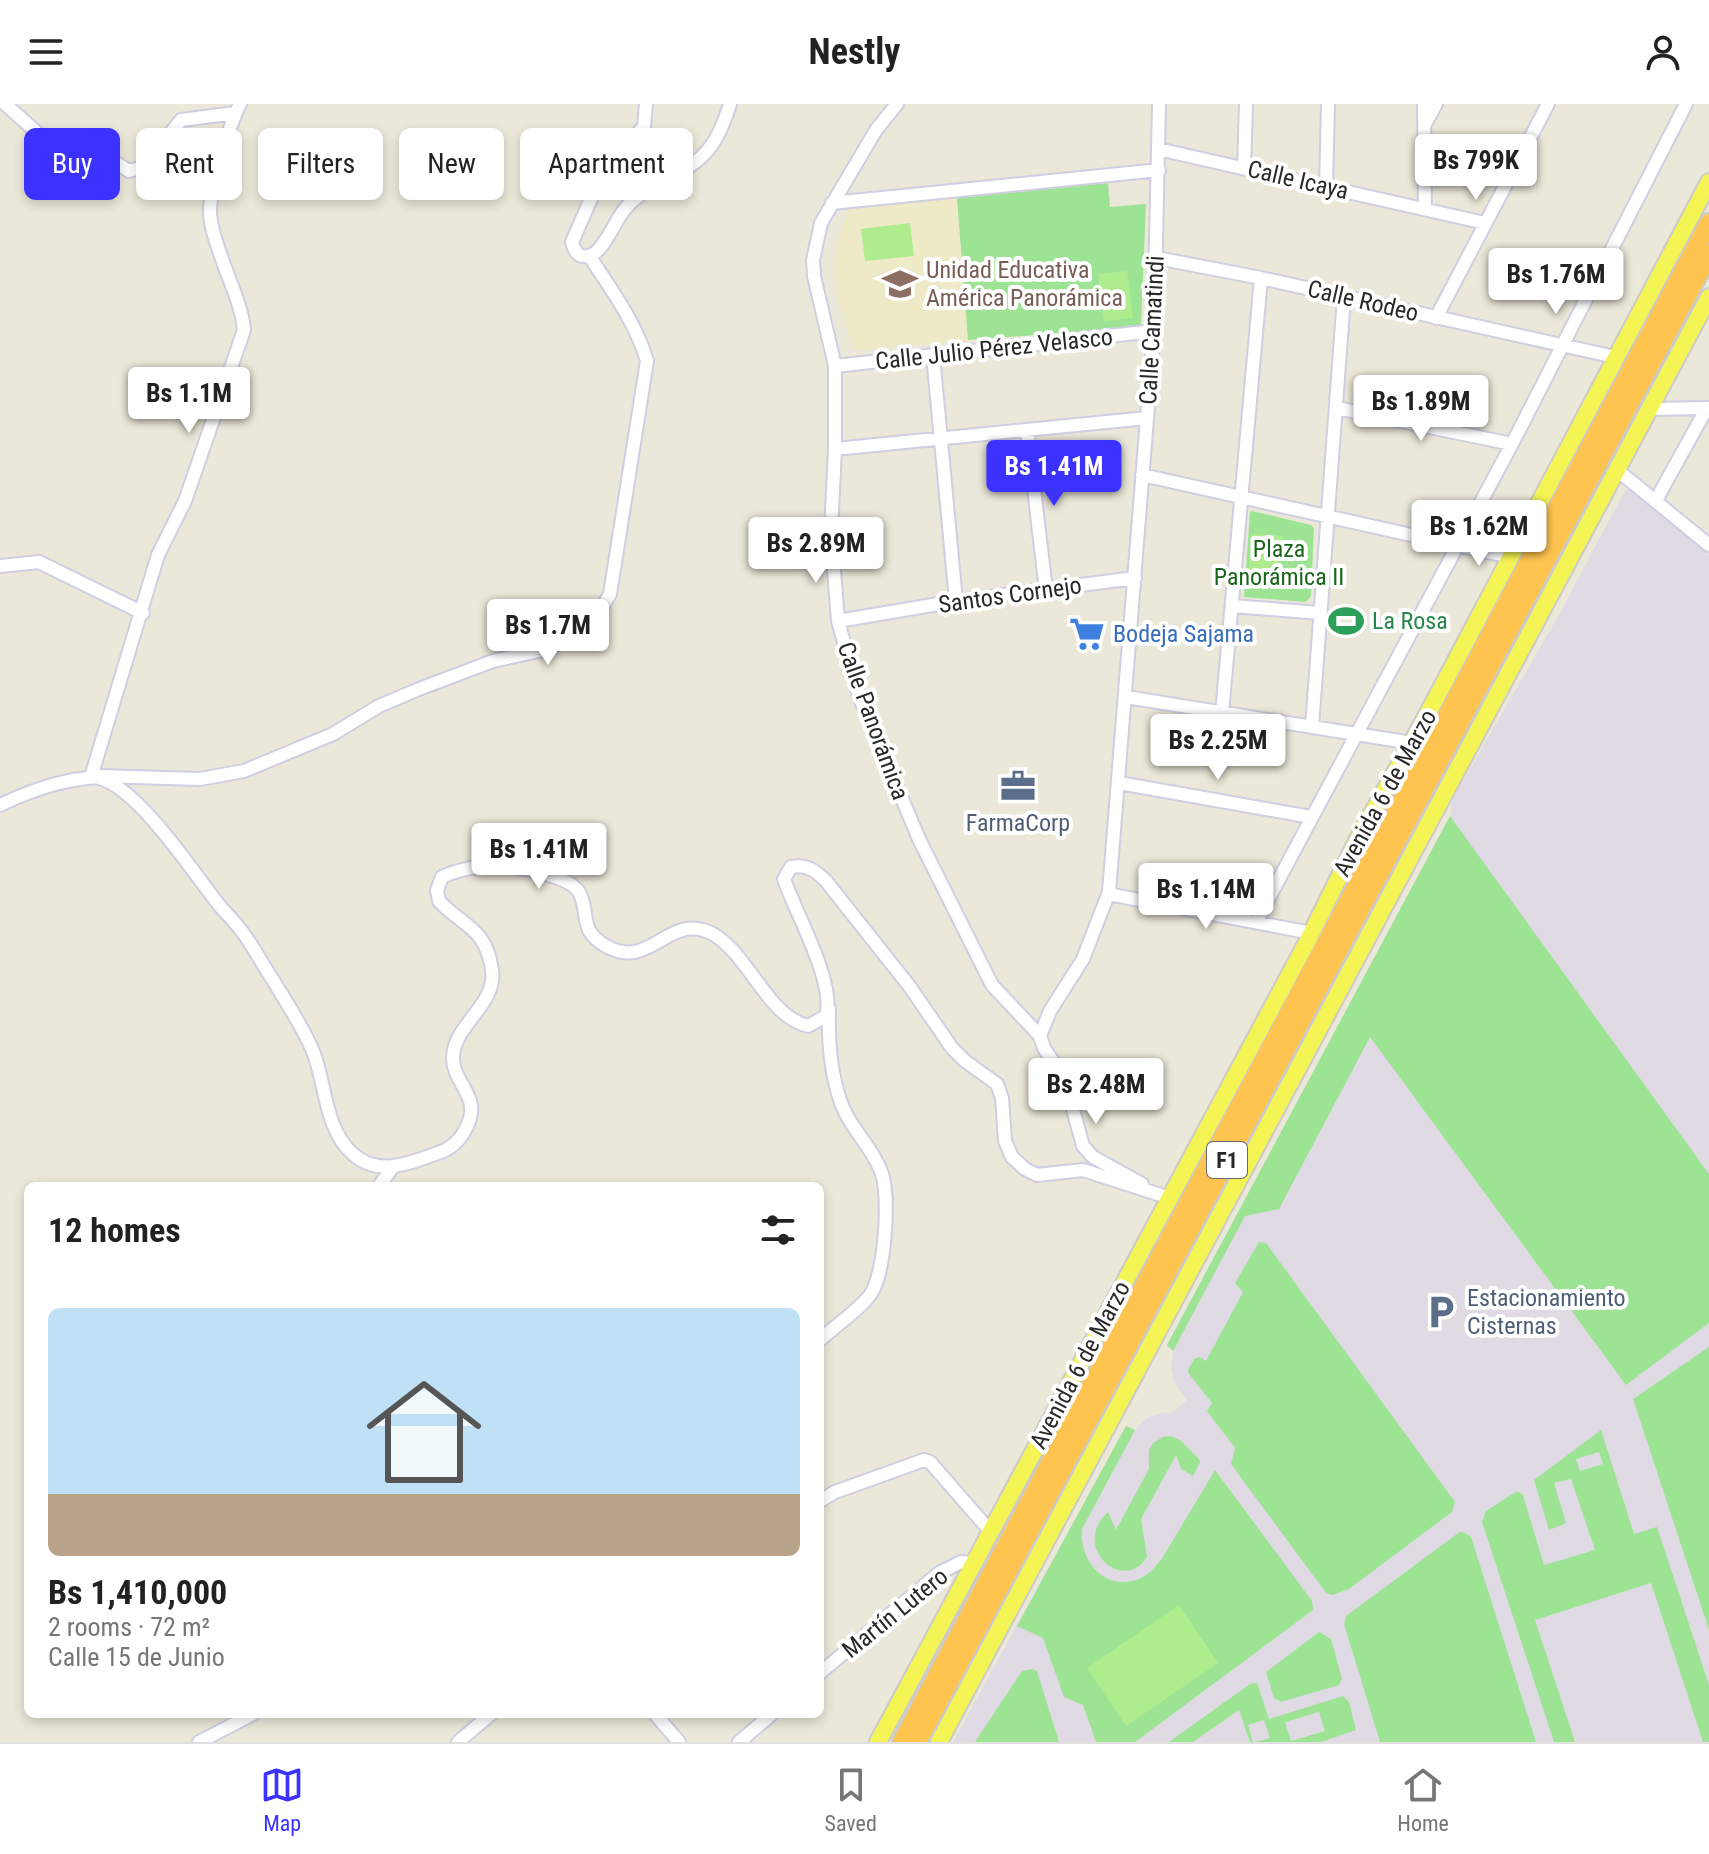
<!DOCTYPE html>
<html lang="en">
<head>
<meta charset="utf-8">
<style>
  body { margin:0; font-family:"Roboto Condensed",sans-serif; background:#f2f2f2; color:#222; height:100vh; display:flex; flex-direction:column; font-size:30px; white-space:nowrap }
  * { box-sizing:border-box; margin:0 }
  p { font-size:26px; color:#767676 }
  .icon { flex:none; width:44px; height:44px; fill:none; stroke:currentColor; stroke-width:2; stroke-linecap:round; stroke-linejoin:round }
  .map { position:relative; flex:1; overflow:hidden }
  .side { position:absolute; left:24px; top:1078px; width:800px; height:536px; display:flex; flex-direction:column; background:#fff; border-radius:12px; box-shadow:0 4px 12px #0003 }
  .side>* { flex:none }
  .hud { position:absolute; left:24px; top:24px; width:800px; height:72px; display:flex; gap:16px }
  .price { position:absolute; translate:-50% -68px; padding:0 18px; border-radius:8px; background:#fff; color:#222; font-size:26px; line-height:52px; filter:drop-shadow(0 2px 4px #0008) }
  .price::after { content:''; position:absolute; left:50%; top:48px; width:24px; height:18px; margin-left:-12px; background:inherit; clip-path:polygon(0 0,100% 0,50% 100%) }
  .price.current { background:#3b32ff; color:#fff }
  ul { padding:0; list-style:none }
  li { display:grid; align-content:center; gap:16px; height:424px; padding:0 24px }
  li+li { border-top:2px solid #e0e0e0 }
  li span { display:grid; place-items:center; height:248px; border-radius:12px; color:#555 }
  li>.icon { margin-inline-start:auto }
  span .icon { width:144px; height:144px; fill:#fffc; stroke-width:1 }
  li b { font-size:34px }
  h2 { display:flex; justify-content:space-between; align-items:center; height:96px; padding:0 24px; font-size:34px }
  .chip { padding:0 28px; border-radius:12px; background:#fff; box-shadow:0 4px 12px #0003; font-size:28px; line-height:72px }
  .chip.current { background:#3b32ff; color:#fff }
  header { display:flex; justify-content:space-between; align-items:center; height:104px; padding:0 24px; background:#fff; font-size:36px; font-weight:700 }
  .menu { display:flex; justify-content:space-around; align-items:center; height:112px; border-top:2px solid #e0e0e0; background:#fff; font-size:22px; color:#767676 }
  .menu a { display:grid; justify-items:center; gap:4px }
  .menu .current { color:#3b32ff }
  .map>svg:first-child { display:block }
</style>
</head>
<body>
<header><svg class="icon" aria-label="menu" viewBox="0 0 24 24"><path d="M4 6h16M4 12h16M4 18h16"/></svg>Nestly<svg class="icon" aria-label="person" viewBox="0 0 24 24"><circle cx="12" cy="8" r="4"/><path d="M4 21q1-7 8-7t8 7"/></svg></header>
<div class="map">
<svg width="1709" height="1638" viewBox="0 0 1709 1638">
  <rect width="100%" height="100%" fill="#ebe8d9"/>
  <path fill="#dfdae3" d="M1628,381L1709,449V1638H953L1126,1322L1135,1326L1147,1314L1163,1308L1170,1310L1187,1296L1174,1278L1171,1263L1173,1247L1167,1241L1450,712L1452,696L1561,507Z"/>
  <path fill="#eeeac7" d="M957,94L968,236L854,246L837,193L834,167L836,140L847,108L851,103Z"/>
  <path fill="#9ce493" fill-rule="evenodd" d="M1108,79L1110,103L1146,100L1141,223L968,236L957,94Z
    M1252,407L1311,421L1314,424L1311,492L1306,498L1244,493L1250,408Z
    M1450,712L1709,1070V1219L1626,1281L1370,933L1279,1105L1245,1112L1173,1247L1167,1241Z
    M1259,1138L1266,1139L1455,1398L1452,1408L1349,1485L1333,1491L1326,1489L1231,1360L1235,1344L1207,1307L1212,1299L1189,1270L1188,1266L1194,1255L1200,1253L1206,1257L1243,1188L1235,1179Z
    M1709,1243V1526L1633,1295Z
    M1126,1322L1135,1326L1082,1425C1079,1455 1103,1487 1136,1476C1147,1473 1154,1464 1161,1456L1215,1366L1312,1497L1313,1506L1135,1638H1096L1083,1601L1064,1593L1043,1534L1017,1522Z
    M1601,1326L1634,1430L1657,1423L1709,1581V1638H1703L1651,1479L1535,1516L1575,1638H1554L1482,1418L1486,1407L1517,1387L1523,1391L1544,1461L1595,1446L1571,1375L1554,1379L1566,1419L1549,1426L1534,1376ZM1599,1348L1603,1360L1580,1367L1576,1355Z
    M1170,1332L1180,1336L1198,1354L1200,1358L1193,1372L1181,1365L1176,1351L1141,1415L1147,1453C1123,1491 1070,1442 1108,1408L1116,1426L1149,1365V1346L1153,1339L1163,1333Z
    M1461,1427L1471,1433L1536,1638H1380L1344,1520L1346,1512Z
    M1319,1528L1331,1535L1342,1575L1339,1581L1281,1598L1274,1594L1266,1568Z
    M1032,1565L1037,1567L1059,1638H975L1022,1567Z
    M1257,1579L1269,1615L1343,1592L1349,1598L1356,1626L1321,1638H1255L1270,1634L1264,1616L1248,1621L1253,1638H1250L1239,1606L1193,1638H1169L1250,1580ZM1319,1608L1325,1627L1291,1637L1285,1618Z"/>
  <path fill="#afec8e" d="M910,119L914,152L865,157L861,125Z
    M1127,167L1133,214L1104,217L1098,170Z
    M1252,430L1283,432L1278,481L1247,479Z
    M1179,1501L1218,1559L1126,1622L1087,1564Z"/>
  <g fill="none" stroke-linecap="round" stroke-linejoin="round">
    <g stroke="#cfcee2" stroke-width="16">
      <path id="minor" d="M5,0L42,33L104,51L129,67L144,63L181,16L235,9
        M646,0L644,22L597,81L572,138C574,146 578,154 588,152C603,150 615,116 625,105C635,92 651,84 665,77C705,56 717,42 730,0
        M897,0L876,26L821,119L813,156L814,172L835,262V345L831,428L838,517L859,592L919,735L992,881L1040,932
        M1424,0L1425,105
        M1425,20L1436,0
        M1158,45L1485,119
        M1244,64L1246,0
        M1326,83L1328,0
        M832,99L1159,66
        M1157,154L1261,174L1615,253
        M1436,214L1548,0
        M933,251L956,497
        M835,262L1154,227
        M1337,304L1512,340
        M1649,305L1709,304
        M1027,326L1046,486
        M835,345L1147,314
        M1616,365L1709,441
        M1142,371L1510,453
        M1656,396L1707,304
        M0,462L39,458L143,509
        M1233,502L1320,509
        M838,517L956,497L1135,474
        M1126,593L1412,639
        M1222,609L1261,174
        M1312,623L1344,193
        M99,672L200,675L244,667L333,630L379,602L419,585L493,557L543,546L590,524L610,490L647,257C635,217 612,187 590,153
        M91,673C130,672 190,764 213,793C221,805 232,814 240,825C253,841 262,860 273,876C287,900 304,924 314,950C326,982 325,1026 353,1050C375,1070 402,1062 427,1053C434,1050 443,1048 449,1044C463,1035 475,1013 470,997C465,981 452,970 453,952C455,920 497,900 492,866C486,823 463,823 439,797L437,786L442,773C459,765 482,761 501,762C520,763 572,772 580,790C590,811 578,826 606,842C651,868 669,806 713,830C749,851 768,913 808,922L826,912C836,879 795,808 784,775L791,763C807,760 816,767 826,777L910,883L952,944L965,957L997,980L1002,994L1005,1037L1012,1053L1025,1065L1037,1071L1083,1066L1170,1094
        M91,673L158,451L185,397L244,226C242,202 230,179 222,155C217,140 210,123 210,107C210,86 230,19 240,0
        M1119,679L1311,713
        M0,701C32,686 63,675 99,673
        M1108,790L1311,829
        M1256,818L1512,340L1686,0
        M1142,1080L1093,1053L1083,1042L1065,976L1044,944L1040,932L1050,907L1083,855L1109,788L1154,227L1159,0
        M379,1082L393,1063
        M820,1236C836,1221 857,1208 870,1191C885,1171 890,1094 882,1070C873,1043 849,1024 840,996C830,966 828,936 829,905
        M820,1397L835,1388L924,1356L930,1358L991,1428
        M820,1569L939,1469L961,1458L975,1459
        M655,1610L679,1638
        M199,1638L253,1610
        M458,1638L491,1610
        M739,1638L772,1610"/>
    </g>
    <g stroke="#cbcbcb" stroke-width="20">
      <path id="major" d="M878,1638L1306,840L1359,733L1426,613L1709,78
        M939,1638L1709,193"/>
    </g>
    <g stroke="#cbcbcb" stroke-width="22">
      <path id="highway" d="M902,1638L1709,119
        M917,1638L1709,150"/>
    </g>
    <use href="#minor" stroke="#fff" stroke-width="12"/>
    <use href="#major" stroke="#f5f455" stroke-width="16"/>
    <use href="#highway" stroke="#ffc450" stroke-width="18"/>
  </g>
  <defs>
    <g id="school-bare" transform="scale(2.76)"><path d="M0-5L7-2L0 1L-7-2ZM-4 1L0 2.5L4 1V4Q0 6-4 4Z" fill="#8d6e63" stroke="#fff" stroke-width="2.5" paint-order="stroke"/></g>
    <g id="stadium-bare" transform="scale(2.76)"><path d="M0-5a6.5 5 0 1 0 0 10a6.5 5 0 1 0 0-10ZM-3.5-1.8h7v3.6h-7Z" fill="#2e9e5b" stroke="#fff" stroke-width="2.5" paint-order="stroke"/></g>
    <g id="supermarket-bare" transform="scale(2.76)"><path d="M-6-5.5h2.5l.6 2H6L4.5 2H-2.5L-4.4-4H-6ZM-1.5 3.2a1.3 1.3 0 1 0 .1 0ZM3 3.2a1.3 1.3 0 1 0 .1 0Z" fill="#3f7fe0" stroke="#fff" stroke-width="2.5" paint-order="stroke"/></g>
    <g id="office-bare" transform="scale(2.76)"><path d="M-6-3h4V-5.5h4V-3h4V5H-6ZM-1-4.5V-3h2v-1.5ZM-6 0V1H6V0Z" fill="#5c6f8a" stroke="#fff" stroke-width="2.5" paint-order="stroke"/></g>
    <g id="parking-bare" transform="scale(2.76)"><path d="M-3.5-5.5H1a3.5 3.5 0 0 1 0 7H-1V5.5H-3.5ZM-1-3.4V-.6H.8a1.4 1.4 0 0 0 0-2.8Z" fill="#5c6f8a" stroke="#fff" stroke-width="2.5" paint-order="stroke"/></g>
  </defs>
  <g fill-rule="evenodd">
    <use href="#school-bare" x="900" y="180"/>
    <use href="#stadium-bare" x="1346" y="517"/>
    <use href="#supermarket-bare" x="1087" y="530"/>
    <use href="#office-bare" x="1018" y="682"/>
    <use href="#parking-bare" x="1441" y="1208"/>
  </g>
  <g text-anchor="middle" stroke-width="8" stroke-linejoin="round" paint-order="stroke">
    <rect fill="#fff" stroke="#686868" stroke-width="2" x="1207" y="1038" width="40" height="36" rx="6"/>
    <g font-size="22" font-weight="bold" fill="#282828">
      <text x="1227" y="1064">F1</text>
    </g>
    <g font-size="24" fill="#282828" stroke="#fff">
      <text transform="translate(1298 76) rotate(13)" y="8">Calle Icaya</text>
      <text transform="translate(1363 197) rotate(13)" y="8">Calle Rodeo</text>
      <text transform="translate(1152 226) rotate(-87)" y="8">Calle Camatindi</text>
      <text transform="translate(994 245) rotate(-6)" y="8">Calle Julio Pérez Velasco</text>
      <text transform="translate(1010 491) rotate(-8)" y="8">Santos Cornejo</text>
      <text transform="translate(873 617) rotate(70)" y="8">Calle Panorámica</text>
      <text transform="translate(1385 689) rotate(-61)" y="8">Avenida 6 de Marzo</text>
      <text transform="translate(1080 1261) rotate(-62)" y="8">Avenida 6 de Marzo</text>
      <text transform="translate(895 1509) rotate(-39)" y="8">Martín Lutero</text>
    </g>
    <g font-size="24" fill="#785e54" stroke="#fff" text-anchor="start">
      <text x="926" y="174">Unidad Educativa<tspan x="926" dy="28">América Panorámica</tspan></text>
    </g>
    <g font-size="24" fill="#176619" stroke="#fff">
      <text x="1279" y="453">Plaza<tspan x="1279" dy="28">Panorámica II</tspan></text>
    </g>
    <g font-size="24" fill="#27864d" stroke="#fff" text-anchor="start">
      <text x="1372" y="525">La Rosa</text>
    </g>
    <g font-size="24" fill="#366cbe" stroke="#fff" text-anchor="start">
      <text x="1113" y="538">Bodeja Sajama</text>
    </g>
    <g font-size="24" fill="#4e5e75" stroke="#fff">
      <text x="1018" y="727">FarmaCorp</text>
      <text x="1467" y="1202" text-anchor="start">Estacionamiento<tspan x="1467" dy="28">Cisternas</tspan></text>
    </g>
  </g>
</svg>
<b class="price" style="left:1476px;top:98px">Bs 799K</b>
<b class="price" style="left:1556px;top:212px">Bs 1.76M</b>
<b class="price" style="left:189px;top:331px">Bs 1.1M</b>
<b class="price" style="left:1421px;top:339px">Bs 1.89M</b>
<b class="price current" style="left:1054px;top:404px">Bs 1.41M</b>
<b class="price" style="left:1479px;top:464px">Bs 1.62M</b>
<b class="price" style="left:816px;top:481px">Bs 2.89M</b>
<b class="price" style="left:548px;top:563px">Bs 1.7M</b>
<b class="price" style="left:1218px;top:678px">Bs 2.25M</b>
<b class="price" style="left:539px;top:787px">Bs 1.41M</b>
<b class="price" style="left:1206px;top:827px">Bs 1.14M</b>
<b class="price" style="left:1096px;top:1022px">Bs 2.48M</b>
<div class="hud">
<a class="chip current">Buy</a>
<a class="chip">Rent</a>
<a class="chip">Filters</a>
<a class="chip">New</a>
<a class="chip">Apartment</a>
</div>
<section class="side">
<h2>12 homes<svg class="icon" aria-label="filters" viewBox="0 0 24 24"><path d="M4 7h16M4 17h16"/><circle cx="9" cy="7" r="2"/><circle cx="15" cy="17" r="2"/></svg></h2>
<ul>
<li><span style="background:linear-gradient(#bfe0f5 75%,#b9a48a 0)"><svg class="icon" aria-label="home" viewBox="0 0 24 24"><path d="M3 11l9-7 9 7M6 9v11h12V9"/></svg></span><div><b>Bs 1,410,000</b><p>2 rooms · 72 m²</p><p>Calle 15 de Junio</p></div></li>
</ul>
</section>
</div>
<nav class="menu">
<a class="current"><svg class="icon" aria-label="map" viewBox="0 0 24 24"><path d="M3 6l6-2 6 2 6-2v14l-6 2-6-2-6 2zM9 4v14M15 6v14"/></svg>Map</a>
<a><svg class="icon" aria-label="saved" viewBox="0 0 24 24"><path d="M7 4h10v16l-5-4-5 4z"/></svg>Saved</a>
<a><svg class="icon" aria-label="home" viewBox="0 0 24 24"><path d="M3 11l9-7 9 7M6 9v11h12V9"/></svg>Home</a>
</nav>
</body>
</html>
